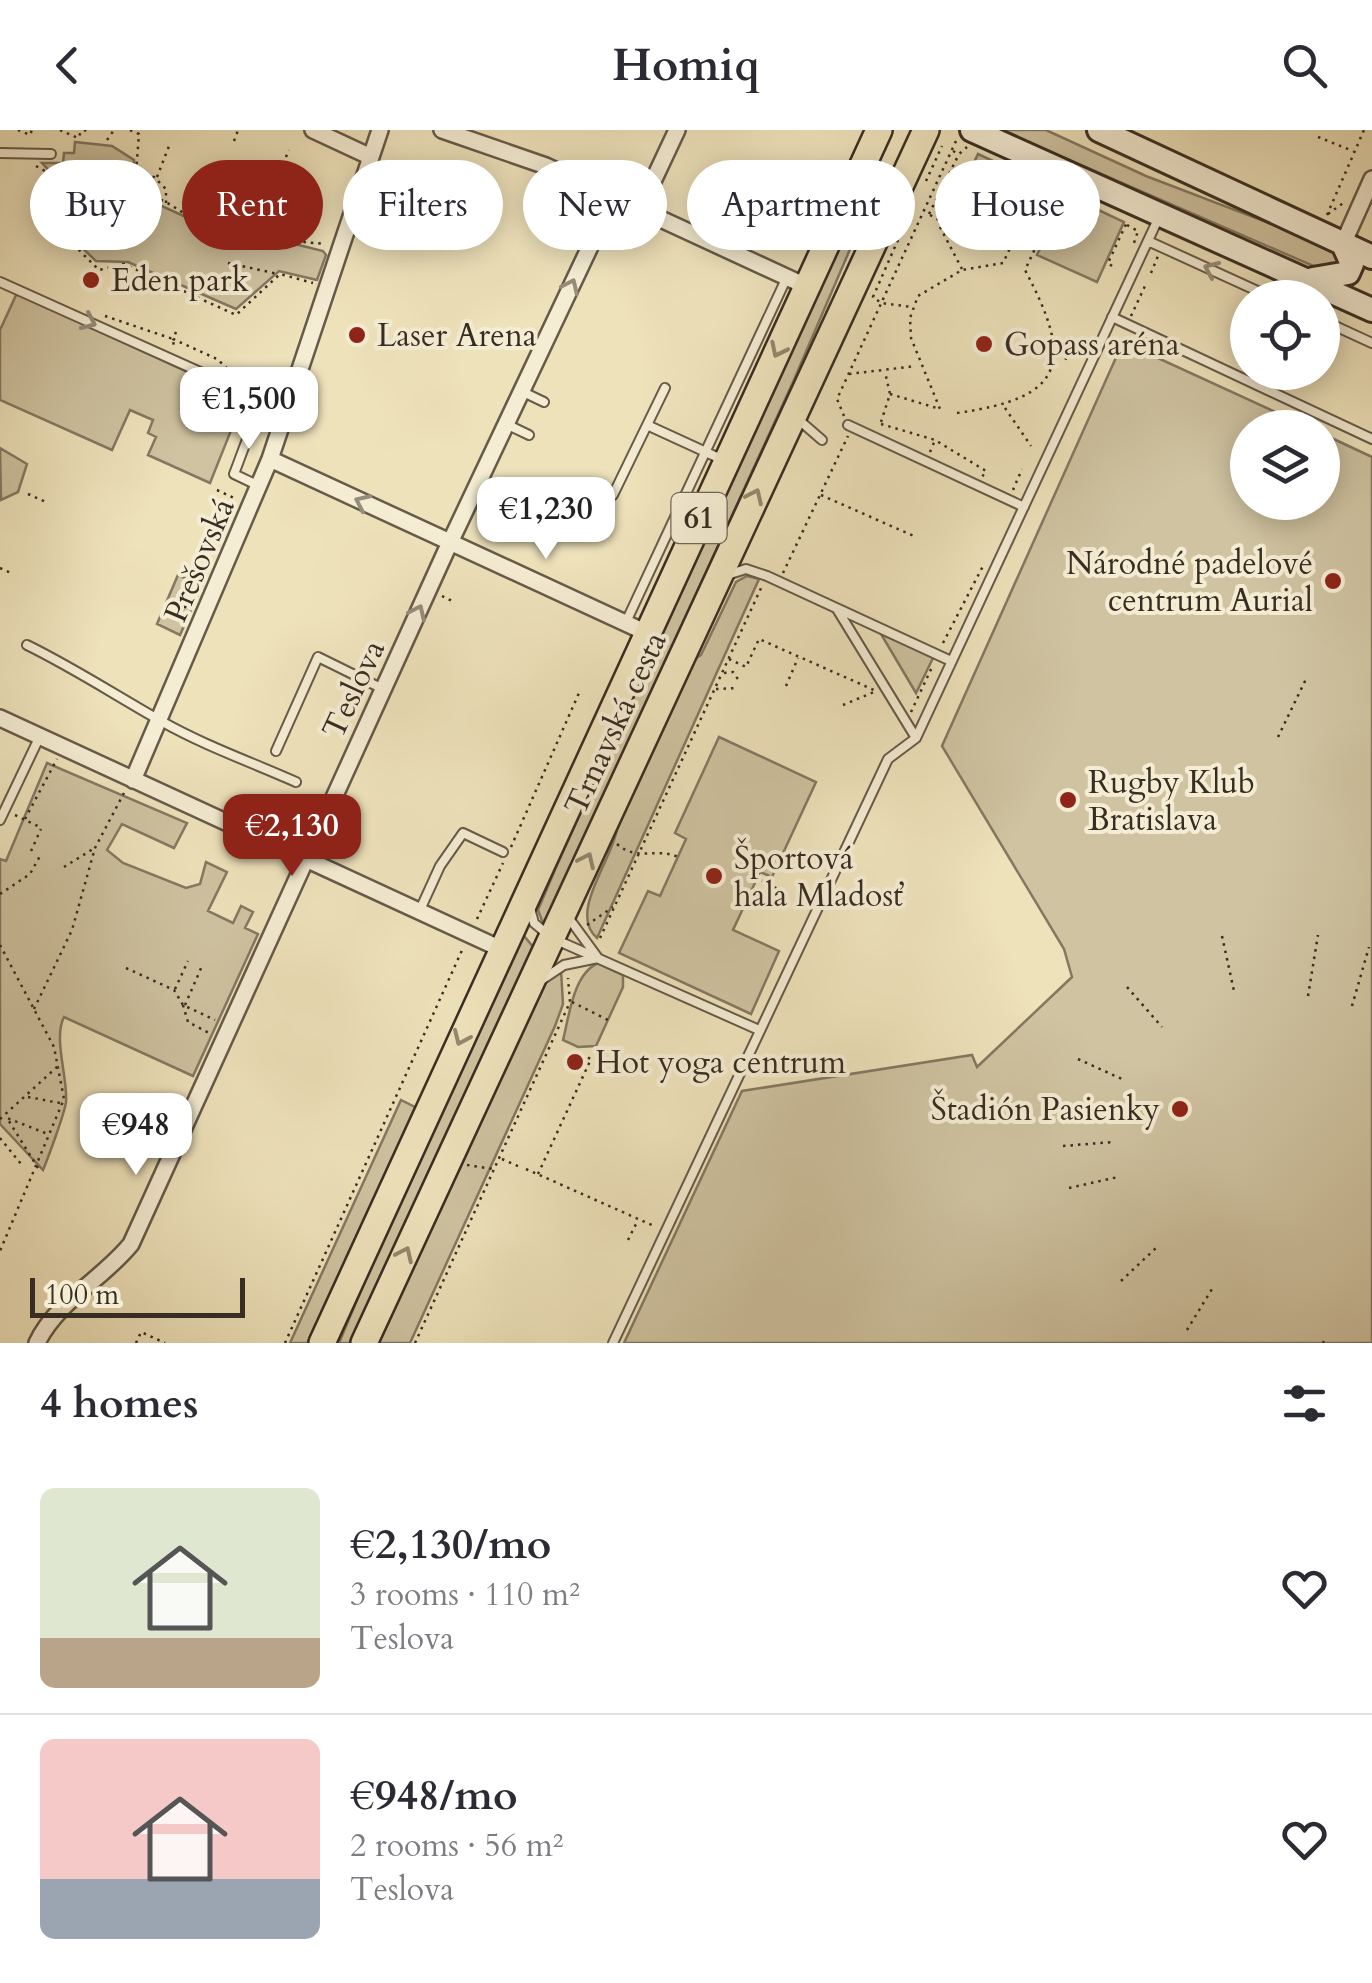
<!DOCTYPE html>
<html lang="en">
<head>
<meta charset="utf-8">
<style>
  body { margin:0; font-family:Cardo,serif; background:#f7f7f7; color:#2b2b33; height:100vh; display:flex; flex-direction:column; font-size:38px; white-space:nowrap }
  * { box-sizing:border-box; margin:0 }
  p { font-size:32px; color:#7c7c81 }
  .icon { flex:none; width:55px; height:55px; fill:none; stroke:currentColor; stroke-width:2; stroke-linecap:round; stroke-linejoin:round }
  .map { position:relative; height:1213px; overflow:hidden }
  .details { display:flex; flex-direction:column; background:#fff; flex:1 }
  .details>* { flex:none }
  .hud { position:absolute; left:30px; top:30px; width:1312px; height:90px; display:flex; gap:20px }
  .controls { position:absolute; left:1230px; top:150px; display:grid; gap:20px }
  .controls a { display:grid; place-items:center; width:110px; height:110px; border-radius:50%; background:#fff; box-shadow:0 5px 25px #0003; font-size:50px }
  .scale { position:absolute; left:30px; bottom:25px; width:215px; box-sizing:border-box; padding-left:10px; border:5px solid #382d22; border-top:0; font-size:28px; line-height:35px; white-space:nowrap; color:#382d22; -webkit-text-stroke:8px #f4ecd3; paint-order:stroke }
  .price { position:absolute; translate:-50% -85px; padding:0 22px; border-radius:20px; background:#fff; color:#222; font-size:32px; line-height:65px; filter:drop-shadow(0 2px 5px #0008) }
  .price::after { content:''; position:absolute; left:50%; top:60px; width:30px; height:22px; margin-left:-15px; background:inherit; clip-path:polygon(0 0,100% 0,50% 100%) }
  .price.active { background:#8f2418; color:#fff }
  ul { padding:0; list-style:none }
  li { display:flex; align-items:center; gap:30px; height:250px; padding:0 40px }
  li+li { border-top:2px solid #e1e1e2 }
  li span { display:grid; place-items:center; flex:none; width:280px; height:200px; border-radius:15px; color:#555 }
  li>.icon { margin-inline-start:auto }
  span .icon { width:120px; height:120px; fill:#fffc; stroke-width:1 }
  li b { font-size:42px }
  h2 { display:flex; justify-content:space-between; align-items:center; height:120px; padding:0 40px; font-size:42px }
  .pill { padding:0 35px; border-radius:45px; background:#fff; box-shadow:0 5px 25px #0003; font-size:35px; line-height:90px }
  .pill.active { background:#8f2418; color:#fff }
  header { display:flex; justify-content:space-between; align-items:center; height:130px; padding:0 40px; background:#fff; font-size:45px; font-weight:600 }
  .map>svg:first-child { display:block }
</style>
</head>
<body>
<header><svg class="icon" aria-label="back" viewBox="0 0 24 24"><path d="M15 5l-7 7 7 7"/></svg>Homiq<svg class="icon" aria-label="search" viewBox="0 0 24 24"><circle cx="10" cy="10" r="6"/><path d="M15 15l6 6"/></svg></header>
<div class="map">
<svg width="1372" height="1213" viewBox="0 0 1372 1213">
  <rect width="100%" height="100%" fill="#eee2bb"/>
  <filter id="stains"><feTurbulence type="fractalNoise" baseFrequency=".002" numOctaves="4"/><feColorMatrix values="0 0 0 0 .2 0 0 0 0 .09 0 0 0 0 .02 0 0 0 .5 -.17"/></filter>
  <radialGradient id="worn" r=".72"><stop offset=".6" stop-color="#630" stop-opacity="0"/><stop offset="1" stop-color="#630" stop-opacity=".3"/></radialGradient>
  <path fill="#cfc3a1" stroke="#847862" stroke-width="2.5" d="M1000,0H1046L1146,46L1334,118L1342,131L1325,141Z
    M75,12L112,16L134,30V43L119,55L128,68L153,72L199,93L223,88L241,90L237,96L242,99L246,93L267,107L323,121L326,125L317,150L279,141L236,179L128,132L96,131L56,93L59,51L42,33H63L64,23H74Z
    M978,24L1038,52L1010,112L950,84Z
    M1065,64L1124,92L1097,152L1037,125Z
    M856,70L869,75L793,252L544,796L538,780L557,735Z
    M17,163L244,268L210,353L148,325L156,307L148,303L153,290L130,280L112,320L0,270V200Z
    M1123,212L1308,297L1248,298V372H1322L1323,304L1372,327V1213H624L742,961L972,925L977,937L1072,847L1064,819L942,616Z
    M0,318L27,334L18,362L1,370Z
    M178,445L202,455L180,505L157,494Z
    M747,446L759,449L597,808C568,783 612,731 617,699L687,534L701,525L736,452Z
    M881,504L934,526L916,563Z
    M719,607L816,652L772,747L760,742L733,800L779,821L751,884L619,823L648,761L660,766L686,709L675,703Z
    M47,633L187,693L174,718L122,694L107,720L123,733L186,758L200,754L206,732L227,742L208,781L233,793L241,776L253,782L245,798L258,804L193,946L64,887C53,909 68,947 66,972C65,982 48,1028 43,1040L0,994V729L6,731Z
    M520,801L534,818L353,1213H339L421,1017Z
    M598,833L623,845V857L596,916L578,917L563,910C569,887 573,844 598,833Z
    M561,840L563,874L555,896L410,1213H378L542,855Z
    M401,970L415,977V991L314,1213H290Z"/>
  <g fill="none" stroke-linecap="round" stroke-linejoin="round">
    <g stroke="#665a48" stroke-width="12">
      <path id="lane" d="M0,23L51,24
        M1148,111L1273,168
        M0,152L287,281
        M1112,187L1372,309
        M1322,190L1372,213
        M521,261L544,272
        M258,280L234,344L259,356
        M799,290L822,310
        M506,294L529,305
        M647,295L665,258
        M848,295L1024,377
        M613,365L647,295L721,329
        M727,445L746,439L767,446L951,531
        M837,479L916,608
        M626,492L787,147
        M27,515C74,538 115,565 161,591C203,615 251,632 296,652
        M276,621L318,527L383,559
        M0,690L40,606
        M530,778L534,793L552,808L759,900
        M419,782L440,736L463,703L503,722
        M543,849L564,835L598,828L568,787
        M613,1213L888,629L916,608L1159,87"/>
    </g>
    <g stroke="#665a48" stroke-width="20">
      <path id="street" d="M313,0L371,27
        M442,0L546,36L808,157
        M640,79L677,0
        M1343,114L1372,49
        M270,329L647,503
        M0,588L501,819
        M133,650L270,329L380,0
        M37,1213C56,1172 103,1149 131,1114L446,421L613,68"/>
    </g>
    <g stroke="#382d22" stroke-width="28">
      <path id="secondary" d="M972,0L1372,180
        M1099,0L1372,127
        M1313,149L1348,143L1352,134L1343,114"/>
    </g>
    <g stroke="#382d22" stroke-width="30">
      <path id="primary" d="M322,1213L879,0
        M364,1213L926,0"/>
    </g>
    <path stroke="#382d22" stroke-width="2.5" stroke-dasharray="2.5 5" stroke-linecap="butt" d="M18,0L30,5L32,0
      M60,0L78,8L82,0
      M84,0L89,2
      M130,0L139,4L136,43
      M1318,7L1353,21
      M107,10L114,0
      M234,11L238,0
      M953,21L959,24L967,17
      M283,34L289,20
      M36,36L52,45L50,91L99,140L124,134L236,185L280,144L313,153
      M157,47L169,16
      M215,48L220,39
      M926,51L942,16
      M812,64L825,70
      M166,73V59L154,47L133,45L121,56C133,75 148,63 164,71C189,85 200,100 228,80L283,110L325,114
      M265,80L271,63
      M929,84L959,24
      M1328,84L1346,71
      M244,85L252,80L272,88V106
      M930,85L941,91
      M1327,85L1364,0
      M196,89L214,50L226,79
      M1127,95L1138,101L1134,113
      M940,97L962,139
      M901,103L873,167L881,173L912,177
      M228,133L278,144
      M1112,136L1108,133L1128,90
      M1151,143L1158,126
      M105,186L173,209L174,219
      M1131,186L1145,156
      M176,202L173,209L217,229L230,241
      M1058,225L1069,230
      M849,244L916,236
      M890,264L940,279L911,208L910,188L918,166L962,140L1003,133L1042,51
      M1005,278L1031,316
      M957,283C1066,268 1074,232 1025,140L1062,61
      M844,286L837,269L956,11
      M881,292L890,264L885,242
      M881,294L935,310L986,341L982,347
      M930,322L935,310
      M217,360L236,369
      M1013,360L1022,339
      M28,364L46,372
      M821,365L916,407
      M0,438L13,444
      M783,443L848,306
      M442,466L452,471
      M179,492L188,470L180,466L175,476L184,480
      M943,513L983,436
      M729,529L746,537L759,509L874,560
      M724,543L733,542L740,552
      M786,556L798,528
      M716,559L737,558
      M843,575L874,562
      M911,582L933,535
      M1278,607L1306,549
      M15,685L42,698
      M25,689L57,629
      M617,714C637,732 656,717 678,727
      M511,717L579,563
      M31,721L41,699
      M64,737L93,719
      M761,750L785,763
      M0,764L30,744L40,726
      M477,789L503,733
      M587,795L613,777
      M1222,806L1234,861
      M600,808L762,456
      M0,815L54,917L64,969L0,1121
      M126,838L174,860L183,875L215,890
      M1127,857L1162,897
      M175,859L188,831
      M1308,866L1318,805
      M572,872L612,892
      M183,875L188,892L209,903
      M185,875L202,836
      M1352,876L1369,817
      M34,879L72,800L95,718L125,661
      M1078,929L1124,950
      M28,967L60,973
      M0,989L58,936
      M0,1008L21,1034
      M1063,1016L1113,1012
      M502,1029L520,1037
      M467,1035L493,1039
      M38,1038L7,988L48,1004
      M526,1039L654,1096
      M538,1044L591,929L573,921
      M1069,1058L1118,1047
      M628,1110L638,1090
      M1121,1151L1157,1117
      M1187,1200L1212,1159
      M136,1213L141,1202L165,1213
      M285,1213L463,818
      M415,1213L570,872L568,848
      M1323,1213L1324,1211"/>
    <use href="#lane" stroke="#f4ecd3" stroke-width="8"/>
    <use href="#street" stroke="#f4ecd3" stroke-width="15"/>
    <use href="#secondary" stroke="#f4ecd3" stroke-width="22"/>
    <use href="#primary" stroke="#eee2bb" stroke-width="25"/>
  </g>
  <defs><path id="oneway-chevron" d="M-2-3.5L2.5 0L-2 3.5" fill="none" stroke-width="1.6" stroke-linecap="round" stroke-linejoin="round" transform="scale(2.5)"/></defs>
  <g stroke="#968c7a">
    <use href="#oneway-chevron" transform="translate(1211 139) rotate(-156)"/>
    <use href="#oneway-chevron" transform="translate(571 156) rotate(-65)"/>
    <use href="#oneway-chevron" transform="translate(89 192) rotate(24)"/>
    <use href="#oneway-chevron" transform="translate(362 372) rotate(-155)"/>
    <use href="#oneway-chevron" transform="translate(418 482) rotate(-65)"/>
  </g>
  <g stroke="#93886e">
    <use href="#oneway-chevron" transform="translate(778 220) rotate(116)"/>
    <use href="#oneway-chevron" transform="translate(755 366) rotate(-65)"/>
    <use href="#oneway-chevron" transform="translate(587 730) rotate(-65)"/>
    <use href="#oneway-chevron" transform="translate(461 908) rotate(114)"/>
    <use href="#oneway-chevron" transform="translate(405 1124) rotate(-65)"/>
  </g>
  <g fill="#8f2418" stroke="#f4ecd3" stroke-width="4">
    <circle cx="91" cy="150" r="10"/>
    <circle cx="357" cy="205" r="10"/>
    <circle cx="984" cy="214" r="10"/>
    <circle cx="1333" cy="451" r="10"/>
    <circle cx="1068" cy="670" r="10"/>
    <circle cx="714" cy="746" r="10"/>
    <circle cx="575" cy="932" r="10"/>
    <circle cx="1180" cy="979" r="10"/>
  </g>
  <g text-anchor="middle" stroke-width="8" stroke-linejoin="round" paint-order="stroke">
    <rect fill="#f4ecd3" stroke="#706657" stroke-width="2.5" x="671.5" y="363" width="55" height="50" rx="8"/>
    <g font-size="30" font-weight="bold" fill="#382d22">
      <text x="699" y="398">61</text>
    </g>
    <g font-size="32" fill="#382d22" stroke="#f4ecd3" text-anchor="start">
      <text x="111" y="161">Eden park</text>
      <text x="377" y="216">Laser Arena</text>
      <text x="1004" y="225">Gopass aréna</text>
      <text x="1313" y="444" text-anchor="end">Národné padelové<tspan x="1313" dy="37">centrum Aurial</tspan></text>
      <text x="1088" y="663">Rugby Klub<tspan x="1088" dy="37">Bratislava</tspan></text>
      <text x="734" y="739">Športová<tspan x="734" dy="37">hala Mladosť</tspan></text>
      <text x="595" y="943">Hot yoga centrum</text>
      <text x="1160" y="990" text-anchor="end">Štadión Pasienky</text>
    </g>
    <g font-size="32" fill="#382d22" stroke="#f4ecd3">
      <text transform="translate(199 430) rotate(-67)" y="11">Prešovská</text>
      <text transform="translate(353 559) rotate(-65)" y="11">Teslova</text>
      <text transform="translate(615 593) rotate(-65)" y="11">Trnavská cesta</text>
    </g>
  </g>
  <rect width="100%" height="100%" filter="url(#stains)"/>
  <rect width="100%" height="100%" fill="url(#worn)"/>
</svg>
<div class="controls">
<a><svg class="icon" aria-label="locate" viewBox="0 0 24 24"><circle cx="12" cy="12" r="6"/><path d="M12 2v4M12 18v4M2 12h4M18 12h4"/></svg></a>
<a><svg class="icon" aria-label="layers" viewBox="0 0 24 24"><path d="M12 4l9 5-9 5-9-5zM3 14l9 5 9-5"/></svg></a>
</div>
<div class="scale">100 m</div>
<b class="price" style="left:249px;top:322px">€1,500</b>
<b class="price" style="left:546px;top:432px">€1,230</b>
<b class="price active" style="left:292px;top:749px">€2,130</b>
<b class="price" style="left:136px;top:1048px">€948</b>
<div class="hud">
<a class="pill">Buy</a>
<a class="pill active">Rent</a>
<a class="pill">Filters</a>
<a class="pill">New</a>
<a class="pill">Apartment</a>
<a class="pill">House</a>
</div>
</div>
<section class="details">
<h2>4 homes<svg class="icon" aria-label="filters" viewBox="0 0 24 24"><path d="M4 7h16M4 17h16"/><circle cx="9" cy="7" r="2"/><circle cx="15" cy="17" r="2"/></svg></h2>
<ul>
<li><span style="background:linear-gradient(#dfe7d0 75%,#b9a48a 0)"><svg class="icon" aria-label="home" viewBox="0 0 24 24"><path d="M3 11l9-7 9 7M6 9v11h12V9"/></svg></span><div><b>€2,130/mo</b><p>3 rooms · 110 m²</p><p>Teslova</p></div><svg class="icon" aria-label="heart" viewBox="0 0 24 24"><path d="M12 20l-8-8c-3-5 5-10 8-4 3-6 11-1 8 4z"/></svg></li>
<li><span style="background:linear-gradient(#f6c9c9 70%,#9aa5b1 0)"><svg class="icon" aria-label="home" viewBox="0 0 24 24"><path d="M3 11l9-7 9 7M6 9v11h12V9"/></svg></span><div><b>€948/mo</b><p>2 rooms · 56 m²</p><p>Teslova</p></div><svg class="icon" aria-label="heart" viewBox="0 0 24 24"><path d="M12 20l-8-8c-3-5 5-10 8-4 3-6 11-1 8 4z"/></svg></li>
</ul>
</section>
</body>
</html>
